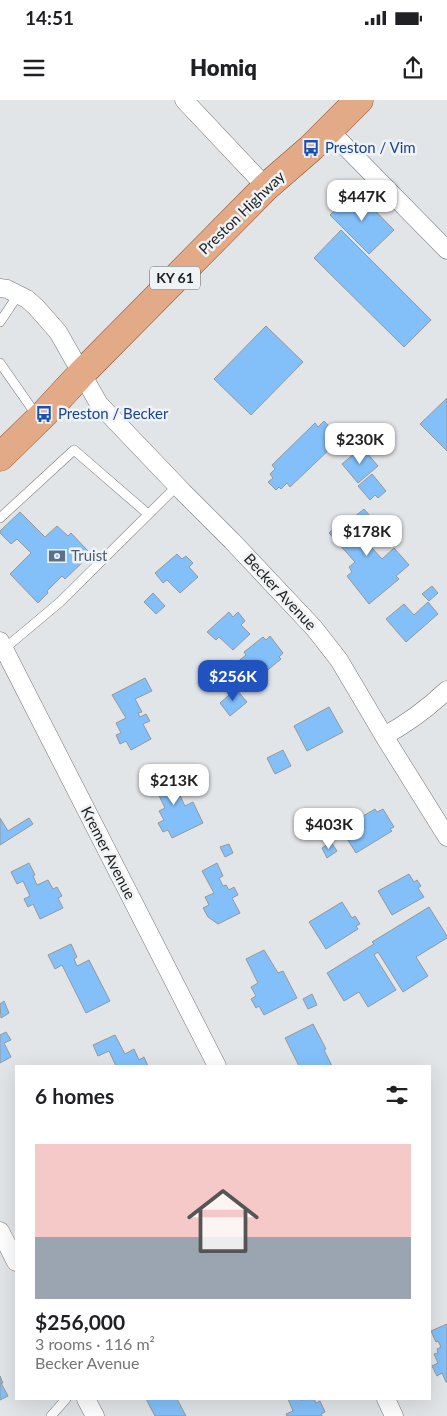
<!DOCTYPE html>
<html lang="en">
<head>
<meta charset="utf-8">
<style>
  body { margin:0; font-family:Lato,sans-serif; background:#f6f6f6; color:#202124; height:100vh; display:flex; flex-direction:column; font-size:19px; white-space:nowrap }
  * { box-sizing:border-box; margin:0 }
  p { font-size:16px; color:#757577 }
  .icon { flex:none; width:28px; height:28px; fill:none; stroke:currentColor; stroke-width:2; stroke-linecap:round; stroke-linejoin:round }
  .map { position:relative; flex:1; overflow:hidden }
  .details { position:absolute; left:15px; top:965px; width:416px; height:335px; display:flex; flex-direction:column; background:#fff; border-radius:0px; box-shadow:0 5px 20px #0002 }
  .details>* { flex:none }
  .price { position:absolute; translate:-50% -42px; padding:0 11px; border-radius:10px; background:#fff; color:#222; font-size:16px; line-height:32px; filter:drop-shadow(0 1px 2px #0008) }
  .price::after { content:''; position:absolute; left:50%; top:30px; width:15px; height:11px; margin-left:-8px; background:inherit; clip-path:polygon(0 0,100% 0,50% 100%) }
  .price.selected { background:#2052c0; color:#fff }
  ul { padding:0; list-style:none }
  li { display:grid; align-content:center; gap:10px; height:265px; padding:0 20px }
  li span { display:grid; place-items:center; height:155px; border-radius:0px; color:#555 }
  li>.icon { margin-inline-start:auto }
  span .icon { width:90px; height:90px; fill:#fffc; stroke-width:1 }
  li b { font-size:21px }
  h2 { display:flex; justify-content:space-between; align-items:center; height:60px; padding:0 20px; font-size:21px }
  .status { display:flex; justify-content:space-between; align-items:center; height:35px; padding:0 25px; background:#fff; direction:ltr }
  .status svg { height:14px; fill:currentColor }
  header { display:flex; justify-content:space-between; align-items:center; height:65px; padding:0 20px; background:#fff; font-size:22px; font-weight:800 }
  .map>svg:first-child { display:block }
</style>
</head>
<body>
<div class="status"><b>14:51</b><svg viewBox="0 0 49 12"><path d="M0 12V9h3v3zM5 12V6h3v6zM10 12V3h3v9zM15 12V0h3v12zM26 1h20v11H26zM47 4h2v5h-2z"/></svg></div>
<header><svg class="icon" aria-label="menu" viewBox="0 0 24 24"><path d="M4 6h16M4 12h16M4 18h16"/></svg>Homiq<svg class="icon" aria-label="share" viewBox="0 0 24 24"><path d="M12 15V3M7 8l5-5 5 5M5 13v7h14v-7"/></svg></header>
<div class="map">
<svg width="447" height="1316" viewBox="0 0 447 1316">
  <rect width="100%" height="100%" fill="#e2e5e8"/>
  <path fill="#83c0fa" stroke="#95989a" d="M355,90L394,130L369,154L330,115Z
    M341,130L431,220L404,247L314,158Z
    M266,226L303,262L251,315L214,279Z
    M447,298V351L420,324Z
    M324,321L336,334L330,341L334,345L290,387L287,383L281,389L279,387L276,390L268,382L273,378L270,374L275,369L272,365L315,323L318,327Z
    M362,347L378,366L358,383L342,364Z
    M372,374L386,391L378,398L375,395L370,400L358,386Z
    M364,409L379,426L364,439L382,459L394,448L409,465L396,476L399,479L369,504L347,476L352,472L349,467L355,462L329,433L346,418L349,421Z
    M20,412L45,437L57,426L68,436L71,433L88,451L84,455L87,458L65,479L62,476L47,491L48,493L38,503L10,474L31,453L17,439L11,444L0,433V431Z
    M177,454L182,459L186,456L193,463L189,467L198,477L180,493L167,480L163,483L155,473Z
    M432,486L438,493L429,501L422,494Z
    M153,493L165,506L156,514L144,502Z
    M428,502L438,514L406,542L386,519L404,504L414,515Z
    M229,512L233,517L238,512L245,521L241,525L250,534L233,550L219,537L216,540L207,532Z
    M270,536L283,553L279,557L281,559L246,588L230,568L246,555L244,552L263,537L266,540Z
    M145,578L152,591L135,599L142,612L138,613L140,617L146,614L150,621L143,624L151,639L131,650L126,641L120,644L116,635L121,633L116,623L126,618L112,595Z
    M236,589L247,602L230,616L220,603Z
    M329,607L343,632L307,651L294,626Z
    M283,650L291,666L275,674L267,658Z
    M166,667L185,706L193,702L203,723L172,738L168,730L163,732L158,723L164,720L159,711L165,708L149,675Z
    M375,709L377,712L383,709L394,727L390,729L392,731L356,753L341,729Z
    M0,718L8,731L29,718L33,724L0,745Z
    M331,742L337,751L327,758L322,748Z
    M229,744L233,753L225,757L220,747Z
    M29,763L35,775L33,776L37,785L48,780L53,789L57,787L62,796L58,798L63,808L40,819L33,804L28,807L24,799L30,796L23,781L17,784L11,772Z
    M217,763L223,776L219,778L223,786L226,785L229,790L234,787L238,795L232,798L240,813L218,824L208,817L203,808L209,805L205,797L214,793L202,771Z
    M409,774L414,782L417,780L421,786L418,788L424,797L392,815L378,791Z
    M342,802L352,818L355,816L360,824L356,826L358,829L326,849L309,822Z
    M429,807L447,836V838L416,857L428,876L403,892L378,852L374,855L396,890L368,907L359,892L344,901L327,873L374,844L372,842Z
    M71,844L77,857L74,859L77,866L89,860L110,901L86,913L62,865L55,869L48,855Z
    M264,850L278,873L283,871L297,898L264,915L259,906L256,908L251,899L256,896L251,887L258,883L246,859Z
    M312,894L317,905L308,909L303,899Z
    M4,901L9,913L1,918L0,904Z
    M313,924L326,949L324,950L332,966H299L285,938Z
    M6,932L11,940L4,943L11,957L0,963V935Z
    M115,935L125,954L134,949L139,960L144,957L148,966H116L109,951L98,956L93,945Z
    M447,1224V1282H446L442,1273L437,1276L432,1266L438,1263L434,1254L438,1253L437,1249L441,1247L438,1241L436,1242L431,1231Z
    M0,1276L3,1283H1L8,1296L0,1300Z
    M146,1299H177L186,1316H155Z
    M288,1299H300V1300L314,1299L316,1303L320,1301L325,1312L321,1314L322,1316H287L286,1314L293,1311Z"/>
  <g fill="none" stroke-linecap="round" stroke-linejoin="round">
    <g stroke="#75777a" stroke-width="10">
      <path id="service" d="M0,222L18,195
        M0,263L37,316
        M0,418L74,350L148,414
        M4,549L60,502L177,386
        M51,1316L66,1299"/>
    </g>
    <g stroke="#75777a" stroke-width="19">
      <path id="minor" d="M184,0L266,87
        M329,30L447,150
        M0,188L7,189L27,199L36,207L58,232L99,304L183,392L232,441L314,528L339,560L384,636L447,737
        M0,541L217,966
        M384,636C408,623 428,608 447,590
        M0,1131L16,1162
        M86,1299L95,1316
        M386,1299L394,1316"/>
    </g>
    <g stroke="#91542d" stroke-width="29">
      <path id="primary" d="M0,357L44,314L82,273L266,87L311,48L359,0"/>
    </g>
    <use href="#service" stroke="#fff" stroke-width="9"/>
    <use href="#minor" stroke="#fff" stroke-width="18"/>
    <use href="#primary" stroke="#e2aa86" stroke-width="28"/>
  </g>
  <defs>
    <g id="bus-bare" transform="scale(1.35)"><path d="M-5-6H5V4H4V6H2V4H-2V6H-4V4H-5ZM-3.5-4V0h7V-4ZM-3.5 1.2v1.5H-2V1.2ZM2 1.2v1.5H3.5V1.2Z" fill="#1a4fb4" stroke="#f0f3f5" stroke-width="2.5" paint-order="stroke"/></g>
    <g id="bank-bare" transform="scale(1.35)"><path d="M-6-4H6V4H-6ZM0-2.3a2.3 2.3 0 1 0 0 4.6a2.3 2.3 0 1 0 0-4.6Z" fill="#5c6f8a" stroke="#f0f3f5" stroke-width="2.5" paint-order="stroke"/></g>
  </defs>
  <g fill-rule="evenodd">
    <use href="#bus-bare" x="311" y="48"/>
    <use href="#bus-bare" x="44" y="314"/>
    <use href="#bank-bare" x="57" y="456"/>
  </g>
  <g text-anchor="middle" stroke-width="5" stroke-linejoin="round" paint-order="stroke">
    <rect fill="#f0f3f5" stroke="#5c5e5f" stroke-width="1" x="150" y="166.5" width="50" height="23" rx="4"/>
    <g font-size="14" font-weight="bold" fill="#1d1e1f">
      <text x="175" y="183">KY 61</text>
    </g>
    <g font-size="15" fill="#164399" stroke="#f0f3f5" text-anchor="start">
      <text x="325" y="53">Preston / Vim</text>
      <text x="58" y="319">Preston / Becker</text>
    </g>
    <g font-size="15" fill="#1d1e1f" stroke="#f0f3f5">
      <text transform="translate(242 113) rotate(-44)" y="5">Preston Highway</text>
      <text transform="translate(280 492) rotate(47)" y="5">Becker Avenue</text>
      <text transform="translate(108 753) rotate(63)" y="5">Kremer Avenue</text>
    </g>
    <g font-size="15" fill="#4e5e75" stroke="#f0f3f5" text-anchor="start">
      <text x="71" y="461">Truist</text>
    </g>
  </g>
</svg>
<b class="price" style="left:362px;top:122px">$447K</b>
<b class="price" style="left:360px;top:365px">$230K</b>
<b class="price" style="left:367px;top:457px">$178K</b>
<b class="price selected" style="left:233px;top:602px">$256K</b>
<b class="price" style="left:174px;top:706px">$213K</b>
<b class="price" style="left:329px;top:750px">$403K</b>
<section class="details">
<h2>6 homes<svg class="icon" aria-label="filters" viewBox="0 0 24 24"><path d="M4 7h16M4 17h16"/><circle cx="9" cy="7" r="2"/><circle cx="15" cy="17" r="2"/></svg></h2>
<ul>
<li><span style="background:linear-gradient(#f6c9c9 60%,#9aa5b1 0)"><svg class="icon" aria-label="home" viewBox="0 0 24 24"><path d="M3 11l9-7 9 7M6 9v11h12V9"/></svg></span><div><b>$256,000</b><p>3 rooms · 116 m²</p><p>Becker Avenue</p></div></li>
</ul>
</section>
</div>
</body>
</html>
